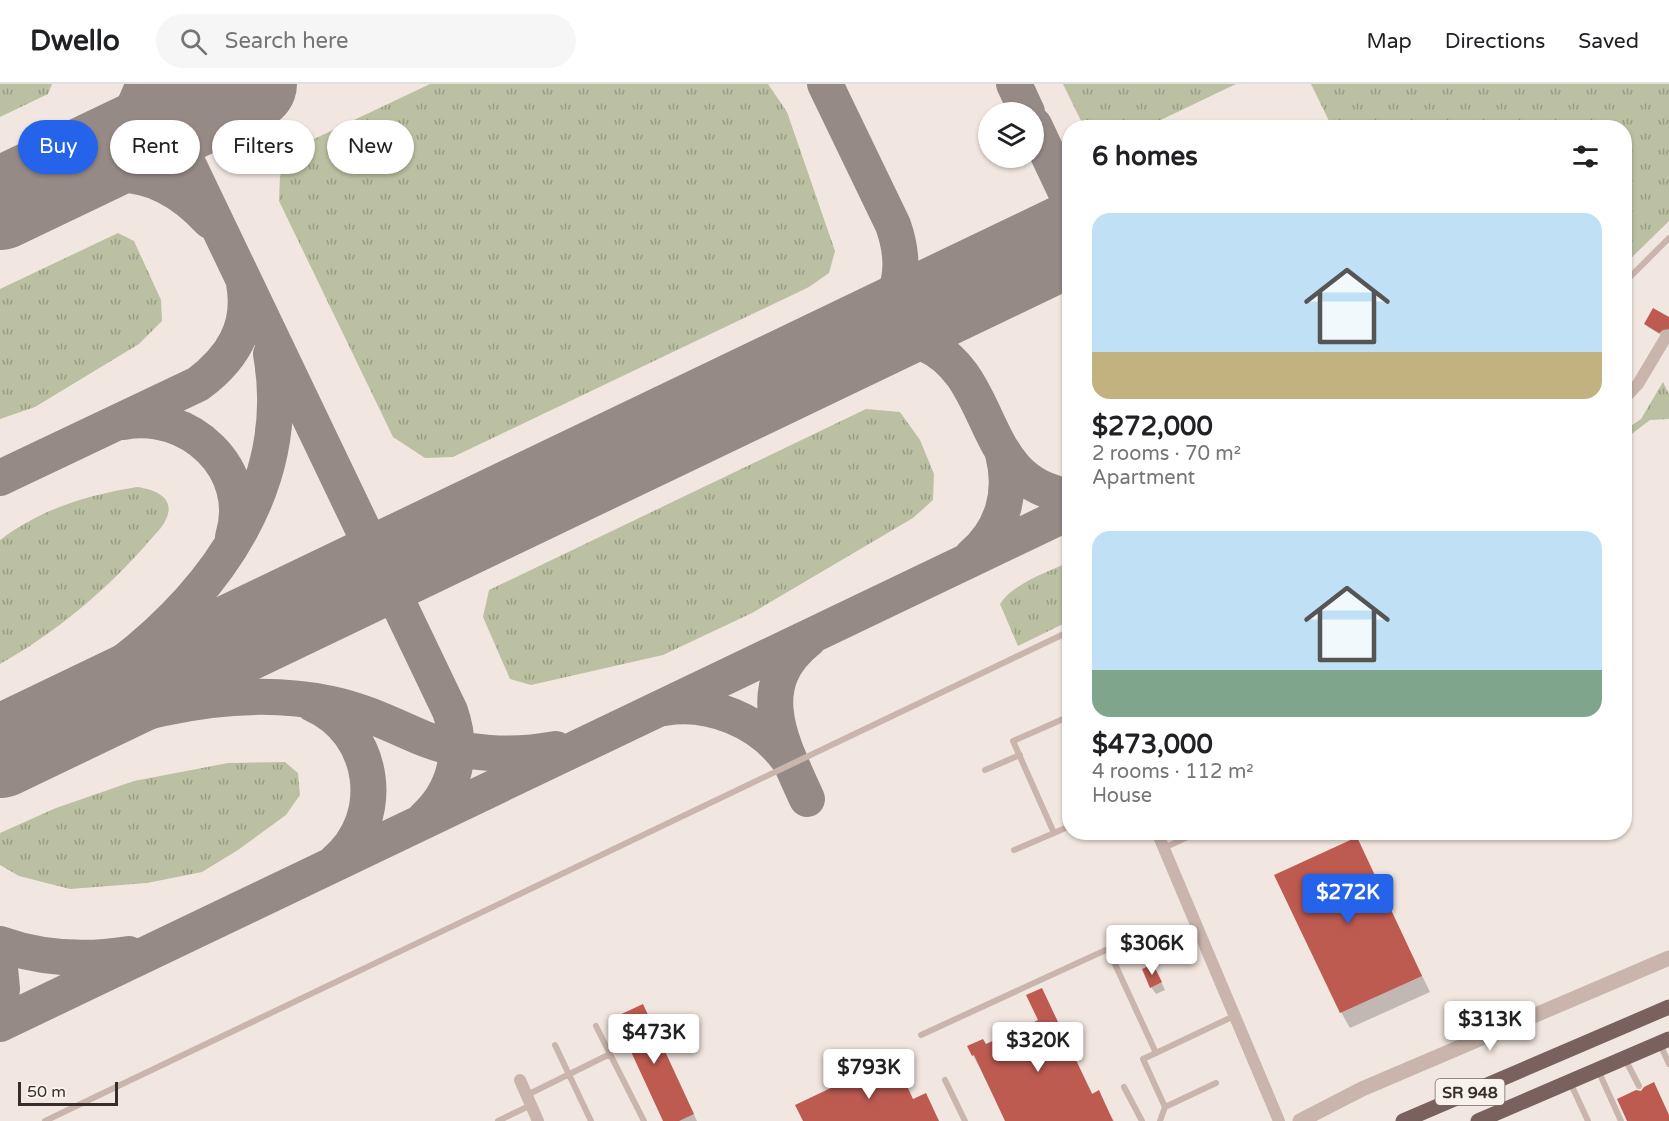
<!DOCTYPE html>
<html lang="en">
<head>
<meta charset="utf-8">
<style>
  body { margin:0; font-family:"Varela Round",sans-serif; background:#f6f6f6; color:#202124; height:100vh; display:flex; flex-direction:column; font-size:22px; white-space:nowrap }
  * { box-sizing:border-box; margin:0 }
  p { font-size:20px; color:#757577 }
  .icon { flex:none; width:33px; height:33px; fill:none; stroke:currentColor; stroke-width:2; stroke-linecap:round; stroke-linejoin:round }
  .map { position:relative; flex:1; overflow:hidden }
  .side { position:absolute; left:1062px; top:36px; width:570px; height:720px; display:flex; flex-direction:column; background:#fff; border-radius:24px; box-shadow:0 2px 4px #0004 }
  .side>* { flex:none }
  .banner { position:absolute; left:18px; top:36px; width:570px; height:54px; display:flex; gap:12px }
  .buttons { position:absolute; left:978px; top:18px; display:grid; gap:12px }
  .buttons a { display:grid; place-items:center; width:66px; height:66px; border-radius:50%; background:#fff; box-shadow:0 2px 4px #0004; font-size:30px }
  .scale { position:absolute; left:18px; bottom:15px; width:100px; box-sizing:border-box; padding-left:6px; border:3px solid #382d2b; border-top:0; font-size:16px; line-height:21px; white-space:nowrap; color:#382d2b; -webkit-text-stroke:4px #f9f1ec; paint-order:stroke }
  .price { position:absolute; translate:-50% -51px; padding:0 14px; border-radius:6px; background:#fff; color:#222; font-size:20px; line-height:39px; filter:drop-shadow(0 2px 3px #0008) }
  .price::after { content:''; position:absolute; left:50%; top:36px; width:18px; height:14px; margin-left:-9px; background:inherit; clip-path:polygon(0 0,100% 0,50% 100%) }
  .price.on { background:#2563eb; color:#fff }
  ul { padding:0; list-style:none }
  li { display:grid; align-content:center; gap:12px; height:318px; padding:0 30px }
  li span { display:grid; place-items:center; height:186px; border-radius:18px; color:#555 }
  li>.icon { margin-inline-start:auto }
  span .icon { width:108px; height:108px; fill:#fffc; stroke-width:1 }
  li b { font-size:26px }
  h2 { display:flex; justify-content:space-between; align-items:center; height:72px; padding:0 30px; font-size:26px }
  .chip { padding:0 21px; border-radius:27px; background:#fff; box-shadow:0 2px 4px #0004; font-size:21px; line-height:54px }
  .chip.on { background:#2563eb; color:#fff }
  header { display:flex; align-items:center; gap:36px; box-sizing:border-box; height:84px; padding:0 30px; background:#fff; border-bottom:2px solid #e0e0e0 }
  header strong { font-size:28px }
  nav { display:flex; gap:33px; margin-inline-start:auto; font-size:21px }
  .search { width:420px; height:54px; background:#f6f6f6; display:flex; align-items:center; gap:15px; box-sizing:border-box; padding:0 21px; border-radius:33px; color:#757577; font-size:22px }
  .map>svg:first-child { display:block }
</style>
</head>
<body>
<header>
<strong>Dwello</strong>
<div class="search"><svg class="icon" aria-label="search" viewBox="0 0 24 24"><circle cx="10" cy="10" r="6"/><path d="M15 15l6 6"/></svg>Search here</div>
<nav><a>Map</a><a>Directions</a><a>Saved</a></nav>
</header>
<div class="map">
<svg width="1669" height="1037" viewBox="0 0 1669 1037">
  <defs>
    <pattern id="grass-tufts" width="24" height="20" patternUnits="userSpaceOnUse" patternTransform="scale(1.5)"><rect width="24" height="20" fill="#bac0a1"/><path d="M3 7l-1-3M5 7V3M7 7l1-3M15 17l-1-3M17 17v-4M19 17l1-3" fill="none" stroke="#989c83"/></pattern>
  </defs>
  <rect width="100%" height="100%" fill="#f2e7e0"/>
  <path fill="url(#grass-tufts)" d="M0,0H52L48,10L0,33Z
    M430,0H768L787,28L835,167L829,189L809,203L453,373L425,374L393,353L279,117L280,92L297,63Z
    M1063,0H1236L1146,43H1084Z
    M1311,0H1669V137L1625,180L1624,44L1332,43Z
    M118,149L134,157L161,216L162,237L139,260L35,323L0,335V205Z
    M1663,298L1669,310V335L1650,336L1625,355V346L1641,335Z
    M866,325L900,328L920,356L934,390L933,416L913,434L752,529L663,571L531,601L510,595L483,533L489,506Z
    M137,403C152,405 175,412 167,433C163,444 152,453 145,462C103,509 55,549 0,580V456C41,425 87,411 137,403Z
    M1069,478V537L1018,562L1000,520C1012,500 1048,488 1069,478Z
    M285,678L298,689L300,711L286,731L238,766L202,788L147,799L70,805L19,792L0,781V749L56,724L134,697L228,679Z"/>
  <path fill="#0003" d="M1669,235V248L1661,251L1648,243L1646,240Z
    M1356,755L1430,908L1350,944L1341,928Z
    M1157,889L1165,906L1156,910L1151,903Z
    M1041,906L1093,1011L1098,1008L1114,1037H1007L973,971L986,962L1040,937Z
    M642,922L651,937L697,1037H665Z"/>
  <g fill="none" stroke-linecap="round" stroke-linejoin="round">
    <path stroke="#958a86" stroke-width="36" d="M825,0L893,141C911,192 896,229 851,258
      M1014,0L1027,28
      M169,40L450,627C464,667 456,706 424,735
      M1034,41L1070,117
      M58,90C97,69 130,44 143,0
      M18,112C92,86 151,72 210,137
      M841,264C854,260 867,254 880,252C896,250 911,253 925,260C998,292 977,400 1070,412
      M123,338C189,325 254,385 233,453
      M0,394L198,300C232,275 252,243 244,199
      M972,472C1003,446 1013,408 1003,370
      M313,620C376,648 388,734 335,778
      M664,624C709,616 760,637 787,674
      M0,655C41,633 83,610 120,581C218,505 294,399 271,270
      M0,680C104,636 217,596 332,620C365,627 394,642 425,655C466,671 513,673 556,665
      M807,715C783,661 749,603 808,556
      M0,860C42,875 85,877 129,870
      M0,884L2,905L0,917
      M0,940L1070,428"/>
    <path stroke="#958a86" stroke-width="92" d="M0,120L251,0
      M0,668L1070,155"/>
  </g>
  <path fill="#be5b51" d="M1653,224L1669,233V245L1663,246L1659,249L1644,240Z
    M1357,753L1422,892L1340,929L1274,791Z
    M1153,880L1162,898L1150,904L1142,885Z
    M1042,904L1092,1010L1099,1006L1113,1037H1005L974,971L972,972L967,962L983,955L986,960L1038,936L1026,911Z
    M643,920L694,1030L679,1037H663L615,933Z
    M894,974L913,1015L926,1009L939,1037H803L795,1021Z
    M1654,998L1669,1031V1037H1627L1617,1015L1636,1006L1641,1007L1644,1003Z"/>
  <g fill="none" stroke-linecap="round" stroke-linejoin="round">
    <path stroke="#c9b5ac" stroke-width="6" d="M1624,199L1669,154
      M1070,632L1013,657L1054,749L1070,742
      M985,686L1020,671
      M1164,764L1198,748
      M1014,766L1054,749
      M596,942L610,970
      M921,951L1108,865L1156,969L1234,932
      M1660,960L1669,980
      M555,961L591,1037
      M1156,969L1143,975L1165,1023
      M1625,975L1639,1002
      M1598,986L1621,1037
      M945,996L965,1037
      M1570,998L1588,1037
      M1124,1003L1142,1037
      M527,1011L610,970L644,1037
      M45,1037L1070,547
      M498,1037L531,1021
      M1160,1037L1165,1023L1216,999"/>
    <path stroke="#c9b5ac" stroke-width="12" d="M1624,315L1638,300L1666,253
      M1157,748L1279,1037
      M520,996L538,1037"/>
    <path stroke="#c9b5ac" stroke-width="15" d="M1300,1037L1362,1005L1669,874"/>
    <path stroke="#79625d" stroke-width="15" d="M1403,1037L1669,923
      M1478,1037L1669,955"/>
  </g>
  <g text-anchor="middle" stroke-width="4.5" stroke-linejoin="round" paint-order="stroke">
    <rect fill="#f9f1ec" stroke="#726865" stroke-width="1.5" x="1435.5" y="995" width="69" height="26" rx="4.5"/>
    <g font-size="16" font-weight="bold" fill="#382d2b">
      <text x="1470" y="1014">SR 948</text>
    </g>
  </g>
</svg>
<div class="buttons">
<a><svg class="icon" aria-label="layers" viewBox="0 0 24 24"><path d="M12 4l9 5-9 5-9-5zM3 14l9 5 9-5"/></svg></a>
</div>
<div class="scale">50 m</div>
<b class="price on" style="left:1348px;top:841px">$272K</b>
<b class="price" style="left:1152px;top:892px">$306K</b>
<b class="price" style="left:1490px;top:968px">$313K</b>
<b class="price" style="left:654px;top:981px">$473K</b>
<b class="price" style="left:1038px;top:989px">$320K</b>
<b class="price" style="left:869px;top:1016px">$793K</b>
<div class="banner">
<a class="chip on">Buy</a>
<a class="chip">Rent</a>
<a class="chip">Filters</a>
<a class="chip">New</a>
</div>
<section class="side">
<h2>6 homes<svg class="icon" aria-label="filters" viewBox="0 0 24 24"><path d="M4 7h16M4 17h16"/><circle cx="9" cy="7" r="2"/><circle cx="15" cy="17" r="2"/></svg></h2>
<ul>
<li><span style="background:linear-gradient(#bfe0f5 75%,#c2b280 0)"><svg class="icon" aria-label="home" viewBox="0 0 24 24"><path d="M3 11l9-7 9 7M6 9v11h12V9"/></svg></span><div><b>$272,000</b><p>2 rooms · 70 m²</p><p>Apartment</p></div></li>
<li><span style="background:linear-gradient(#bfe0f5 75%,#7fa58c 0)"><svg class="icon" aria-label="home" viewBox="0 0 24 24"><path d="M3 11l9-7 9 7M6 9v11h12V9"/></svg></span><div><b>$473,000</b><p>4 rooms · 112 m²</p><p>House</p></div></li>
</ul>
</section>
</div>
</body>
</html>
